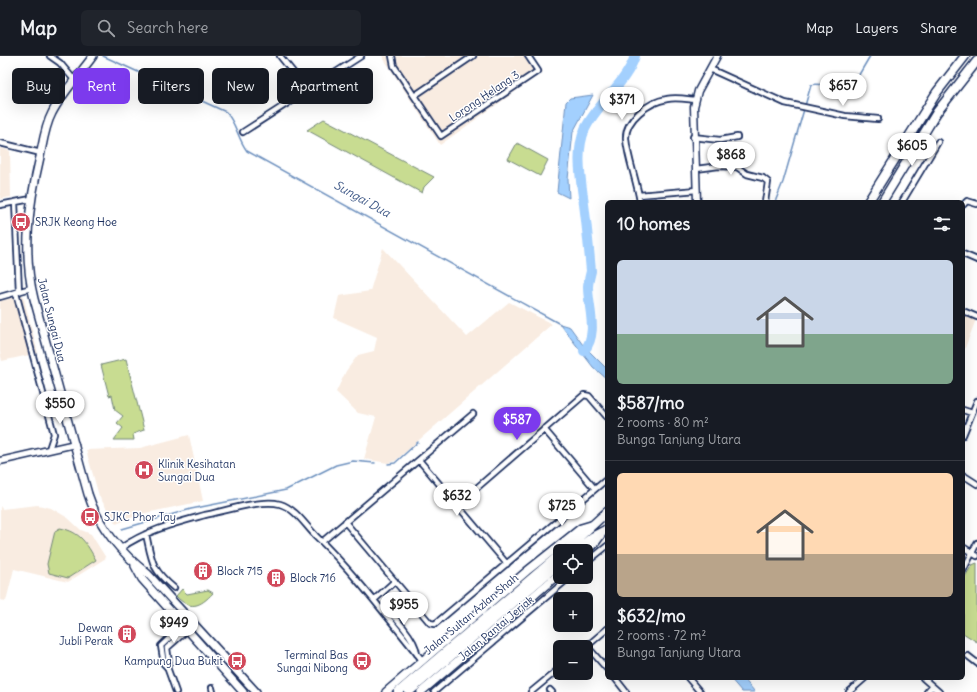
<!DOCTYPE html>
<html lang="en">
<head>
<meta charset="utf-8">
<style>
  body { margin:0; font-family:Delius,sans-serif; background:#20242c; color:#f1f3f6; height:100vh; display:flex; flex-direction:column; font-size:15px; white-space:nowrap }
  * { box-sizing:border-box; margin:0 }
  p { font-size:13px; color:#9ea1a6 }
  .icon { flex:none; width:22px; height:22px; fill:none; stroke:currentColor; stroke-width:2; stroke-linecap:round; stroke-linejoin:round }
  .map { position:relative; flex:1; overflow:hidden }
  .side { position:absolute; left:605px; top:144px; width:360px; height:480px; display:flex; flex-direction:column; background:#171b24; border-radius:6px; box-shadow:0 4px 16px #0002 }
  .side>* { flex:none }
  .hud { position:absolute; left:12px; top:12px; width:380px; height:36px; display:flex; gap:8px }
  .tools { position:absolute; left:553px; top:488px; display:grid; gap:8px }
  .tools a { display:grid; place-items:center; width:40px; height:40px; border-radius:6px; background:#171b24; box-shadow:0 4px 16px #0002; font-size:20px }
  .price { position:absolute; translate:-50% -34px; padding:0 9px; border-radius:14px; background:#fff; color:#222; font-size:13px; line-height:26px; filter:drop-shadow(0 1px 2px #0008) }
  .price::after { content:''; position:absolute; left:50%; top:24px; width:12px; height:9px; margin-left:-6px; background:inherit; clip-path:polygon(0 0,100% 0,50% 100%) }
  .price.on { background:#7c3aed; color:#fff }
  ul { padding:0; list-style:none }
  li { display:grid; align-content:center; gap:8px; height:212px; padding:0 12px }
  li+li { border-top:1px solid #363941 }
  li span { display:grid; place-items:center; height:124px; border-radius:6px; color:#555 }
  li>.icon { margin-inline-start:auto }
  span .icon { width:72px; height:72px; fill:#fffc; stroke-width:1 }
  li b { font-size:17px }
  h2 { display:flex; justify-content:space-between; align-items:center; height:48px; padding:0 12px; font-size:17px }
  .pill { padding:0 14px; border-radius:6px; background:#171b24; box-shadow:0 4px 16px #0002; font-size:14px; line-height:36px }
  .pill.on { background:#7c3aed; color:#fff }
  header { display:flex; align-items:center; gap:24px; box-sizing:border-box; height:56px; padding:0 20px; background:#171b24; border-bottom:1px solid #363941 }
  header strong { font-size:19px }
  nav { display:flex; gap:22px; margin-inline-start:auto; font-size:14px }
  .search { width:280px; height:36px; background:#20242c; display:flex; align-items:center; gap:10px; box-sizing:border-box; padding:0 14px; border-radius:6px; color:#9ea1a6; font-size:15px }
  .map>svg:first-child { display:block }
</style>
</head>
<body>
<header>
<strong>Map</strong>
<div class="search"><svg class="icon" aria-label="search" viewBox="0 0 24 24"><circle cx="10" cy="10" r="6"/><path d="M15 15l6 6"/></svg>Search here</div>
<nav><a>Map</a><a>Layers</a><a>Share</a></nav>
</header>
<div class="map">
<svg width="977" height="636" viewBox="0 0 977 636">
  <rect width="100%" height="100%" fill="#fff"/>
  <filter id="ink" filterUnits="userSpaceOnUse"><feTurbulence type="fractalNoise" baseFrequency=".025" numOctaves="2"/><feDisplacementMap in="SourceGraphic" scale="8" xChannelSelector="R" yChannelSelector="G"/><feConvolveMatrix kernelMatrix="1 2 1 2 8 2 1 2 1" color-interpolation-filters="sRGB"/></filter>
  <g filter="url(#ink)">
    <path fill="#f9ece1" d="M382,0H532L543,16L440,89Z
      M0,92L10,95L11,141L0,143Z
      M383,192L467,281L509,246L552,268L395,405L388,407L364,403L376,361L358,357L336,336L346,315L358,299L374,295L377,281L334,262L339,240L370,235Z
      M23,239L38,297L2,305L0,296V245Z
      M963,255L977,261L963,297Z
      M189,379L203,445L141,458L116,468L99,440L86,394L140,392Z
      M38,449L51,452L68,462L81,474L91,478L106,502L68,526L14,513L6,545L0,544V450L2,453Z"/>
    <path fill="#c8dc91" stroke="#728678" d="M324,63L434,121L424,131L422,137L307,74Z
      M517,87L548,104L540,120L508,103Z
      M126,303L144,374L133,378L134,384H114L123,372L117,367L123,360L115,354L112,339L109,340L101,309Z
      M60,472C81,476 86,487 96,504L68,522L49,517L47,508L55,475Z
      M977,507V586L963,577V524L972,509Z
      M182,533L187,538L208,534L213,537C200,551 190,555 176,540Z"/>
    <path fill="#a3d0fe" stroke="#6d90be" d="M593,39L573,76L568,123L569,142L557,136L566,46L570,42Z
      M560,268L570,271L583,289L607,313V323L593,311Z
      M730,622H743L755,636H742Z"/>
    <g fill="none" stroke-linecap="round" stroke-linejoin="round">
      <path stroke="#6d90be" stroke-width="1.5" d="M103,0L226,56C236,67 238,83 247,95L560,268
        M775,146L783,126L811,29C825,25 840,38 850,34L870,0
        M388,408L395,407L418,386
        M122,473L191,453L286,434L336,409L353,405L375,407"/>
      <path stroke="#a3d0fe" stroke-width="10" d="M584,295C599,278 588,251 588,231C588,226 590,220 591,215C589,193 587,171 584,148C581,124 575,96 585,73C598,46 626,28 635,0"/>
      <g stroke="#1b2f5e" stroke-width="8">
        <path id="street" d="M50,0L60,7L75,25
          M280,0L301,26
          M392,0L394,10L441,80L538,15L528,0
          M710,13L785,47L845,60L878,63
          M414,40L473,0
          M243,76L361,0
          M693,81L720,84L737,81
          M0,87L41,97
          M696,113L719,110L737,111L747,118L763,122L768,126L765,146
          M639,139L697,134
          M15,146L19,236
          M640,146C637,125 628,104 626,83C625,63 649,46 667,43C676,41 686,43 695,44
          M902,146L938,86
          M0,149L31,143
          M963,149L967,145L977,148
          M963,198L977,204
          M16,237L54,378L49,393
          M0,241L31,232
          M963,255L977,261
          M963,354L972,357
          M544,373L595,433
          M963,379L977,345
          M419,404L507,508
          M963,419L977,428
          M457,449L584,339L589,340L607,361
          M345,466L430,567L435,568L607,423
          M146,478C152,505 151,513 174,532
          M323,485L473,358
          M963,491L977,500
          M121,492C147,474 176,467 205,459C225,455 261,443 280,448C296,453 305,469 316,480C355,518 388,562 422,604
          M586,507L607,490
          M963,515L977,487
          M374,544L395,525
          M381,552C394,557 416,584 417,598
          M587,590L607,613
          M586,591L607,573
          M968,600L977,607
          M167,611L169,607L167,592L194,568
          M615,622L626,636
          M688,622L700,636
          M923,622L939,636
          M212,632L213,636
          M550,634L552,636
          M176,636L167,611L164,608L161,590L189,563
          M434,636L570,521
          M531,636L560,612
          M849,636L865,622
          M927,636L932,630"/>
      </g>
      <g stroke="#1b2f5e" stroke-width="9">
        <path id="secondary" d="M697,146L694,51L698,35L717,0
          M0,405L75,388"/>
      </g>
      <g stroke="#1b2f5e" stroke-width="10">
        <path id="primary" d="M93,0C80,18 62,37 52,57C45,70 43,86 40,101C29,148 22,196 34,243L88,438C98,470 122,498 148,518L256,636
          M586,495L596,486L604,475
          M135,510L142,523L243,636
          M386,636L527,515L581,472L591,469
          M421,636L560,517"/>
      </g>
      <g stroke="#1b2f5e" stroke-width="11">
        <path id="highway" d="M868,146L937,36L965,0
          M882,146L937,56L977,5
          M564,495L607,456
          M575,495L592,481L607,473
          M398,636L560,498
          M409,636L560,507"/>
      </g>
      <use href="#street" stroke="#fff" stroke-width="4.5"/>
      <use href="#secondary" stroke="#fff" stroke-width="6"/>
      <use href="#primary" stroke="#fff" stroke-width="7"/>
      <use href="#highway" stroke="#fff" stroke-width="8"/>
    </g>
  </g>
  <defs>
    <g id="bus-disc" transform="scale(1)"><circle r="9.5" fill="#d1495b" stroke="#fff"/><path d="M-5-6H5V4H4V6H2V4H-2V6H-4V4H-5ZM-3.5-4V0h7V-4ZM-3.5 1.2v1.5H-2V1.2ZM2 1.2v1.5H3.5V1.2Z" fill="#fff"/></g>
    <g id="hospital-disc" transform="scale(1)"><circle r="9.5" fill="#d1495b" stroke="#fff"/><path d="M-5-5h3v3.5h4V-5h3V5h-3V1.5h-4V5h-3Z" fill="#fff"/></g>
    <g id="building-disc" transform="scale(1)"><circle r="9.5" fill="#d1495b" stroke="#fff"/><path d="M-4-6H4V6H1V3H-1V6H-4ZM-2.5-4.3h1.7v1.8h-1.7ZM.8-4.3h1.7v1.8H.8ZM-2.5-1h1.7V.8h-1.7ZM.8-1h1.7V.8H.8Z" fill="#fff"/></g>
  </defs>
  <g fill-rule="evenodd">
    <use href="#bus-disc" x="21" y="166"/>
    <use href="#hospital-disc" x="144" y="414"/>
    <use href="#bus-disc" x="90" y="461"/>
    <use href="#building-disc" x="203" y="515"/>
    <use href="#building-disc" x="276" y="522"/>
    <use href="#building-disc" x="127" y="578"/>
    <use href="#bus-disc" x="237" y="605"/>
    <use href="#bus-disc" x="362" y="605"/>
  </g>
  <g text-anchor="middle" stroke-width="3" stroke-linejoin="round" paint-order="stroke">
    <g font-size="11" fill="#1b2f5e" stroke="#fff">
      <text transform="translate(484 40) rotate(-34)" y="4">Lorong Helang 3</text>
      <text transform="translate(52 264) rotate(76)" y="4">Jalan Sungai Dua</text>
      <text transform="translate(471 558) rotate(-40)" y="4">Jalan Sultan Azlan Shah</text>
      <text transform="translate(496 572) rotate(-40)" y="4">Jalan Pantai Jerjak</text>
    </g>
    <g font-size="11" fill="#1b2f5e" stroke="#fff" text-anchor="start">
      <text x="35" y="170">SRJK Keong Hoe</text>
      <text x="158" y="412">Klinik Kesihatan<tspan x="158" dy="13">Sungai Dua</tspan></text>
      <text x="104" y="465">SJKC Phor Tay</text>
      <text x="217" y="519">Block 715</text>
      <text x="290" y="526">Block 716</text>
      <text x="113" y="576" text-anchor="end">Dewan<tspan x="113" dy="13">Jubli Perak</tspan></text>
      <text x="348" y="603" text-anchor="end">Terminal Bas<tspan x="348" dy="13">Sungai Nibong</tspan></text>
      <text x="223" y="609" text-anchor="end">Kampung Dua Bukit</text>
    </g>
    <g font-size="12" font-style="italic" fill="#3d5786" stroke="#fff">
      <text transform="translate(362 143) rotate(29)" y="4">Sungai Dua</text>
    </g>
  </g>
</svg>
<div class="tools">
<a><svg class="icon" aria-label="locate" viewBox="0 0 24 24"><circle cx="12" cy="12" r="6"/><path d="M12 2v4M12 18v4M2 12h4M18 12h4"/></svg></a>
<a>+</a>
<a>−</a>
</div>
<b class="price" style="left:843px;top:51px">$657</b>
<b class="price" style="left:622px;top:65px">$371</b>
<b class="price" style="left:912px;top:111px">$605</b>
<b class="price" style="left:731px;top:120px">$868</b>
<b class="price" style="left:60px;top:369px">$550</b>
<b class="price on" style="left:517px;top:385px">$587</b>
<b class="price" style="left:457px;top:461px">$632</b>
<b class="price" style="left:562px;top:471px">$725</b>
<b class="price" style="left:404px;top:570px">$955</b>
<b class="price" style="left:174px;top:588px">$949</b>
<div class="hud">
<a class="pill">Buy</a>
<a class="pill on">Rent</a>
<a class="pill">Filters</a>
<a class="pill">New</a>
<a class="pill">Apartment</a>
</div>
<section class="side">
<h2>10 homes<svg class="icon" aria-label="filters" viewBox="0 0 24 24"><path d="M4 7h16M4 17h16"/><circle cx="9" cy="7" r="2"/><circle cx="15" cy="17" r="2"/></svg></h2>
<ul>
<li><span style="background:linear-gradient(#c9d6e8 60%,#7fa58c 0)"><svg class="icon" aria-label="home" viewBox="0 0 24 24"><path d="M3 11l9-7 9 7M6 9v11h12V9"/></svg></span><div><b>$587/mo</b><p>2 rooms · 80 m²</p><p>Bunga Tanjung Utara</p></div></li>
<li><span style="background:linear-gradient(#ffd9b3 65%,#b9a48a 0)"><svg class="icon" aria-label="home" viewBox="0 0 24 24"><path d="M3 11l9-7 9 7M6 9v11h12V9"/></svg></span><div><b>$632/mo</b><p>2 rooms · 72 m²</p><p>Bunga Tanjung Utara</p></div></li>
</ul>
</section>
</div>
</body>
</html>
